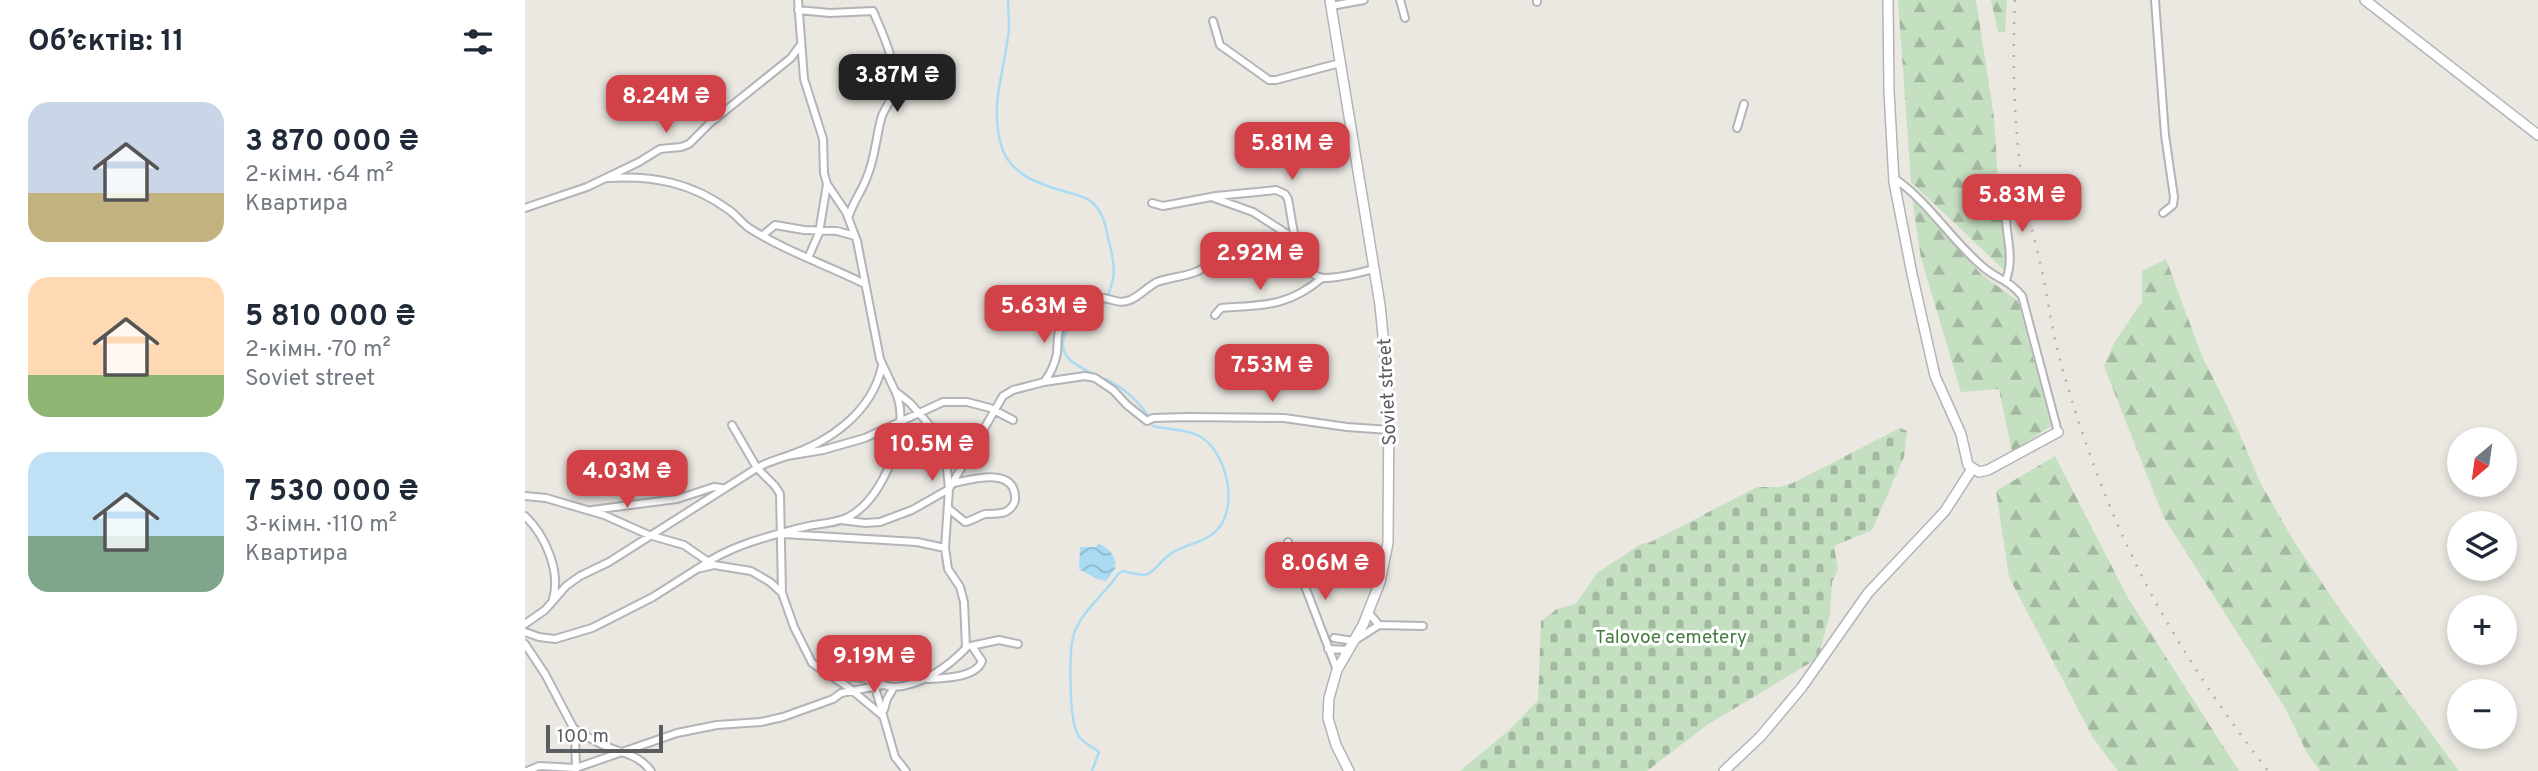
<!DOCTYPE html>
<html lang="uk">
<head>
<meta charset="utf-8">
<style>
  body { margin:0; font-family:Overpass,sans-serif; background:#f2f2f3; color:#1f2937; height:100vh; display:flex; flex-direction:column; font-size:26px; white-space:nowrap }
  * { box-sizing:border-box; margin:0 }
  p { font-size:23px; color:#747a83 }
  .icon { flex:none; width:38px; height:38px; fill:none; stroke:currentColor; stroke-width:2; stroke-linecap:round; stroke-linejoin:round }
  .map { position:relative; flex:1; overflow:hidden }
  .drawer { display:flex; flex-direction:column; background:#fff; width:525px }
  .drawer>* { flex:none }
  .needle { width:46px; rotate:209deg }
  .controls { position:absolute; left:1922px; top:427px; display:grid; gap:14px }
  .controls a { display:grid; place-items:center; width:70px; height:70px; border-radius:50%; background:#fff; box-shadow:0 4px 10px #0003; font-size:35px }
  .scale { position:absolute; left:21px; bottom:18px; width:117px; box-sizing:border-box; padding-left:7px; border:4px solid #5a5e60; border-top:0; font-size:19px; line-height:24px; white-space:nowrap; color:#5a5e60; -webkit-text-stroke:5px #fff; paint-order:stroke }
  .price { position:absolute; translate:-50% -60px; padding:0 16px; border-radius:14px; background:#d14147; color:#fff; font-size:23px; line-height:46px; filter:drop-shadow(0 2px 4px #0008) }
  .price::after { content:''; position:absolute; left:50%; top:42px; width:21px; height:16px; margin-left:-10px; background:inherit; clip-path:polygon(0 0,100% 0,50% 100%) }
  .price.selected { background:#222; color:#fff }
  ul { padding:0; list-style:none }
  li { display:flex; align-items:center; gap:21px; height:175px; padding:0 28px }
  li span { display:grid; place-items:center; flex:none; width:196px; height:140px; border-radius:21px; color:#555 }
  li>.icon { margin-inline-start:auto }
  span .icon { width:84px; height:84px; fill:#fffc; stroke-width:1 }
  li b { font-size:30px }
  h2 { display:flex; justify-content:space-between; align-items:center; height:84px; padding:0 28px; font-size:30px }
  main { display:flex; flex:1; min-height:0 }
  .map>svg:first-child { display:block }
</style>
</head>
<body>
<main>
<section class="drawer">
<h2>Об’єктів: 11<svg class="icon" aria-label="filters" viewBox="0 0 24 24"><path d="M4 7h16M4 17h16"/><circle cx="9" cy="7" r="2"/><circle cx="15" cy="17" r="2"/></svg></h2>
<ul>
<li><span style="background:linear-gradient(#c9d6e8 65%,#c2b280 0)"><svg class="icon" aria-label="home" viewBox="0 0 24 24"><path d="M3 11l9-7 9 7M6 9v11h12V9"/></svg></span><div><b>3 870 000 ₴</b><p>2-кімн. · 64 m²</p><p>Квартира</p></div></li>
<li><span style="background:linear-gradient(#ffd9b3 70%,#8fb573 0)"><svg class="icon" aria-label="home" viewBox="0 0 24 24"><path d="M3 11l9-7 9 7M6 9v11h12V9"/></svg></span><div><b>5 810 000 ₴</b><p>2-кімн. · 70 m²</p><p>Soviet street</p></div></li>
<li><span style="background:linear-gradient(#bfe0f5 60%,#7fa58c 0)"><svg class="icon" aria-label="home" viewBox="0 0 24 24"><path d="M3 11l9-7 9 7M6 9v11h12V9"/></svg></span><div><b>7 530 000 ₴</b><p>3-кімн. · 110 m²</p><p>Квартира</p></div></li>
</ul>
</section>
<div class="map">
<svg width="2013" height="771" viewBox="0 0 2013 771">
  <defs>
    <pattern id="forest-firs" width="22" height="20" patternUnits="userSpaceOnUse" patternTransform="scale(1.75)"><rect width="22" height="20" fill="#c5dfc1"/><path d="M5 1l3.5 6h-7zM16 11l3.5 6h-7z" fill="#a3b8a0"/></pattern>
    <pattern id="cemetery-stones" width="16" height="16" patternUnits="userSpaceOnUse" patternTransform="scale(1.75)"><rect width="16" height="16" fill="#c5dfc1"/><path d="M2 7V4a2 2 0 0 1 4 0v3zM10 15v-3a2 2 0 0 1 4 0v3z" fill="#a3b8a0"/></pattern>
    <pattern id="water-waves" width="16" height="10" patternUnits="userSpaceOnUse" patternTransform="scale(1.75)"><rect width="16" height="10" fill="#a9dcf3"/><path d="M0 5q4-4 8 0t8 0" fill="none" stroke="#8db6c8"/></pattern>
  </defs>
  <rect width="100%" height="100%" fill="#ebe8e2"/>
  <path fill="url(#forest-firs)" d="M1373,0H1451L1469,117L1475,213L1482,258L1480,271L1386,182Z
    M1466,0H1482L1480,32H1473Z
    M1387,198L1456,274L1493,301L1526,426L1487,452L1474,389L1436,392L1396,258Z
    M1641,259L1677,356L1706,414L1736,484L1770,543L1818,614L1934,771H1795L1782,753L1760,708L1638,516L1579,366L1589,343L1617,302V271Z
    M1530,456L1603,598L1714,771H1593L1568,738L1484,577L1471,491Z"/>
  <path fill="url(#cemetery-stones)" d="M1375,428L1382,431L1379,457L1347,530L1309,546L1313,569L1307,582L1305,614L1293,658L1182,725L1122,771H935L983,731L1013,700L1016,621L1032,609L1051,604L1072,573L1116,544L1126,542L1232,487H1255L1268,483Z"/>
  <path fill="url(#water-waves)" d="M573,543C583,548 588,553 591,563L588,567L591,568L581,581L572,579L554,569L555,547H571Z"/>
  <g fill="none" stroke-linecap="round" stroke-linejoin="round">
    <path stroke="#a9dcf3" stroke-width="2.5" d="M483,0C483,9 484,18 484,27C481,70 463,103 477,148C487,177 518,185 545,193C553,195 563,198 569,204C581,217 580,227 584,242C591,269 591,279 579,304L575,303C565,320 549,318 542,330C523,365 573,372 593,386C609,397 620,408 628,426C643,430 663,429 676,437C702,453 714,507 692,530C679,544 658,544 644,555C622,572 632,580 598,571L593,574C580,594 559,609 550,631C543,647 544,720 553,735C557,743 567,746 574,752L567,771"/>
    <g stroke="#b2b4b7" stroke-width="10">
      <path id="street" d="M273,0L279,79L298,139L299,173L302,184L321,212L332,241L355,359L370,391L385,403L400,420L414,437L420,449L424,489L420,548L423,569L435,587L439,602L441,648C423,667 396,686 369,687C359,687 350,681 342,679
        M875,0L880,18
        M1012,0V2
        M1630,0L1640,135L1649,197L1648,205L1638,213
        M806,6L839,0
        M273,10L305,13L348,11C359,37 374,66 367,95C365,104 358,110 356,119C351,138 350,158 342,177C337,191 328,202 324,216
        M688,21L695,45L744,80H751L815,63
        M1212,128L1219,104
        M82,178C129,175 167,183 204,210C211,215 217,223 224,228C260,251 302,265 340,284
        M1369,178C1404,202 1426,240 1458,267C1473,280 1483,279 1497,296L1533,432
        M1479,185C1480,196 1480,207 1481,219C1482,241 1489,258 1481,280
        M689,198L728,212L767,237
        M627,203L638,206L691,196L751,190L760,194L763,199C768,221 770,277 800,278C816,278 833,273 849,269
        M0,208L62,187L114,162L135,149L156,147L164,144L185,123L266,58L274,47
        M238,235L250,225L279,230L312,231L330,236
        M283,258L294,233L302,184
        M690,315L696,308C738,305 763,307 797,278
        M519,382L560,376L570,378L588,390L602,405L622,421L628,418L663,417L759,418L822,427L865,430
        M207,425L232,468C242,462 251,460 262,456C305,442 347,412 357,366
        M262,456L298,450L340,438L418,402H442L465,408L488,420
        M0,496L21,498L79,515L124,535L159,545L185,563
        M424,509L440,522C447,521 453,516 460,514C467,513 476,515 482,511C487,508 491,502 490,497C489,467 448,479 429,483
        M67,510L152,499L189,487L197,488
        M0,516C20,535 36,571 28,599
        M316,520L340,523L355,522L387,510L424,489L478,396L488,390L519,382C526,373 530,364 532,353C533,342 531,331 539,323C548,313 566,297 579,298C589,300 595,304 605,300C615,296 622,287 632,282C645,277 660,277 673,271C701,256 738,227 772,240
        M258,534L392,542L420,548
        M763,542L812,670
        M174,568C203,546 244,536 279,527C293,523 312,524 325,516C347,504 363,474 369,451C375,430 379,413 371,393
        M843,612L854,625L898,626
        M0,624L20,610L41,586L55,576L84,562L232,468L250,486L255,494L257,593
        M0,632L14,637L30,639L67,628L128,597L172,569L189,565L226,571L245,582L257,593L269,627L287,663L323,687L358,716
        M809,638L829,641L854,625
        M0,644L20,674L50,731L51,769
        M446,646L474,640L493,644
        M803,649L824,650
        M305,673L342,679L350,687L370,757L381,771
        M403,679C419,678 451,678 457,661L447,646
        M359,710L362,699L369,687
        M48,728C59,735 70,742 83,747C100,754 114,755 126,771
        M2,771L14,766L51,768L152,733L192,725L236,722L258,717L308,699L316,693L358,685"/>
    </g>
    <g stroke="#b1b5b7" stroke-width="12">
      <path id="secondary" d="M805,0L855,305L864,396L863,543L855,582L838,625L812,670L804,698L803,718L811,745L824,771
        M1363,0L1364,91L1369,182L1387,274L1410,376L1436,434L1443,465L1454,472L1463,470L1533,432
        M1840,0L2013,135
        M1199,771L1236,736L1277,687L1343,593L1420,511L1447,469"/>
    </g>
    <use href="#street" stroke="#fff" stroke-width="6"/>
    <use href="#secondary" stroke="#fff" stroke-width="9"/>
    <path stroke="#b0b1b1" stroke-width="2.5" stroke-dasharray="2 9" stroke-linecap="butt" d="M1490,0C1487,67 1489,135 1500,201C1504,221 1510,239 1514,258C1523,294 1526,331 1537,367C1559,446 1593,536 1634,608C1666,665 1703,719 1743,771"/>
  </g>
  <g text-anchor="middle" stroke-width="6" stroke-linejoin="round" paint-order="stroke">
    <g font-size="19" fill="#5a5e60" stroke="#fff">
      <text transform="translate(861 392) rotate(-93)" y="7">Soviet street</text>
    </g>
    <g font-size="19" fill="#437b3e" stroke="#fff">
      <text x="1146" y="643">Talovoe cemetery</text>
    </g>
  </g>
</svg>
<div class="controls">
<a><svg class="needle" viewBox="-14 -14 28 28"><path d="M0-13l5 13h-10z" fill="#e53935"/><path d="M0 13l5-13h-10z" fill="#747a83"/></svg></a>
<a><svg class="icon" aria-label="layers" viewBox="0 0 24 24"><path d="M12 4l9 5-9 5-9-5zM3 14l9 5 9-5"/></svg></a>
<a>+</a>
<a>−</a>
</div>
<div class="scale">100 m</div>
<b class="price selected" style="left:372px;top:114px">3.87M ₴</b>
<b class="price" style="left:141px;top:135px">8.24M ₴</b>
<b class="price" style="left:767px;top:182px">5.81M ₴</b>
<b class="price" style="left:1497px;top:234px">5.83M ₴</b>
<b class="price" style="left:735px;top:292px">2.92M ₴</b>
<b class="price" style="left:519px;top:345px">5.63M ₴</b>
<b class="price" style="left:747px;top:404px">7.53M ₴</b>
<b class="price" style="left:407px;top:483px">10.5M ₴</b>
<b class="price" style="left:102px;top:510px">4.03M ₴</b>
<b class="price" style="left:800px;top:602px">8.06M ₴</b>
<b class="price" style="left:349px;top:695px">9.19M ₴</b>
</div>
</main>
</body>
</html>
